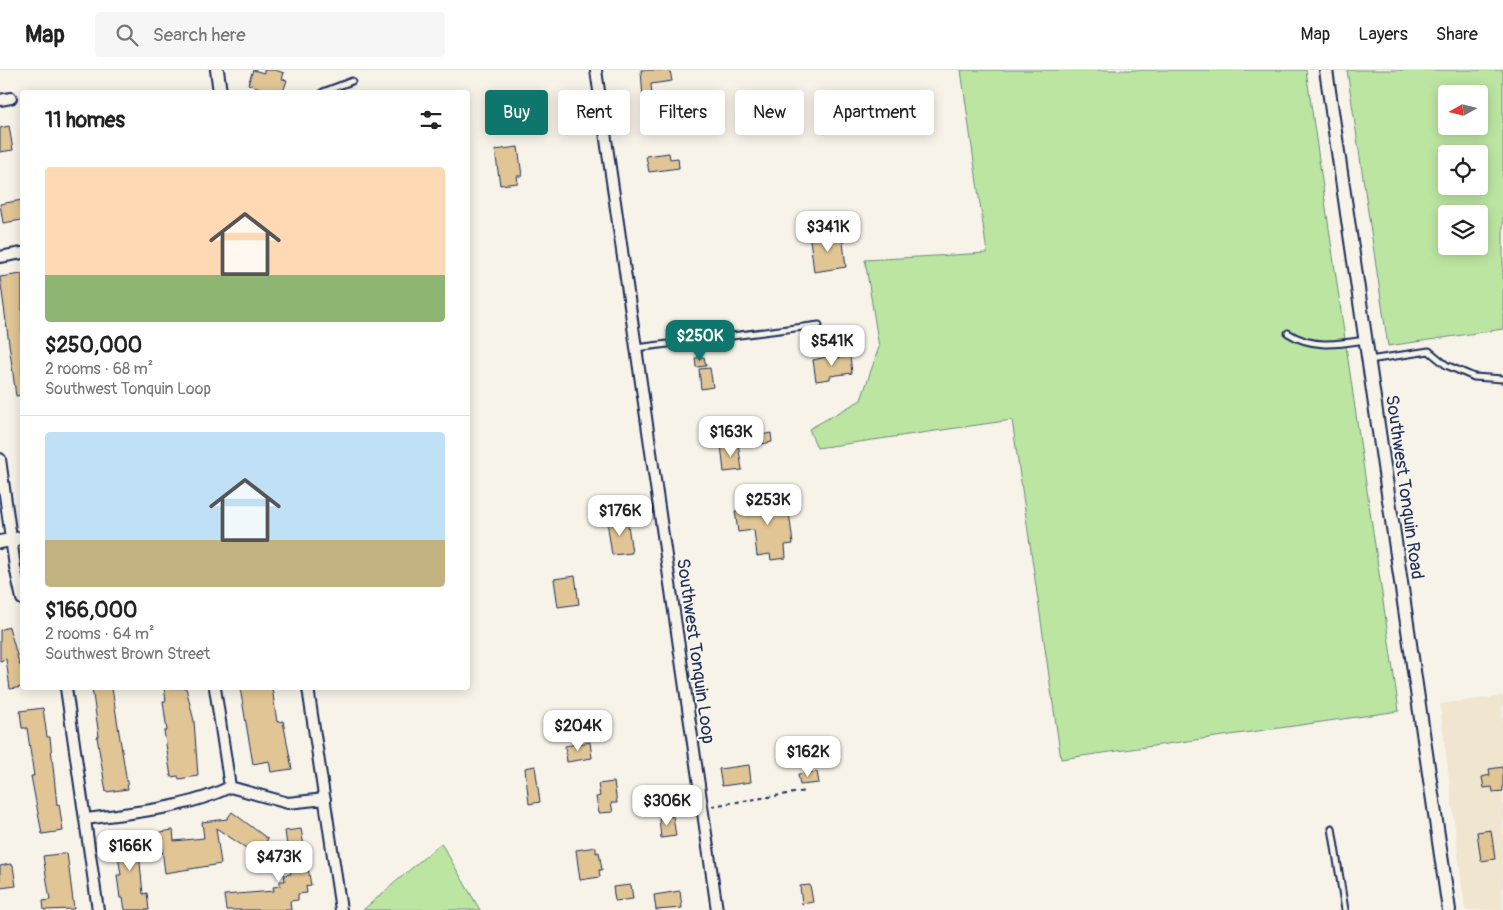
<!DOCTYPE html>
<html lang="en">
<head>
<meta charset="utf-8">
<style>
  body { margin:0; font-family:Pangolin,sans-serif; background:#f6f6f6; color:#222; height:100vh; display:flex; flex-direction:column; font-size:19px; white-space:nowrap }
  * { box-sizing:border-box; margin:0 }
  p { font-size:16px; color:#767676 }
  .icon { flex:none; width:28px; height:28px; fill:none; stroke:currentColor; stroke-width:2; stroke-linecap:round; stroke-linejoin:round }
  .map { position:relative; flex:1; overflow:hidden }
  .side { position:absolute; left:20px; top:20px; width:450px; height:600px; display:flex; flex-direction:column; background:#fff; border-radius:5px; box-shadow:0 2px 12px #0003 }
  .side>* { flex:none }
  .hud { position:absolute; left:485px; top:20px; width:475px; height:45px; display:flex; gap:10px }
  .needle { width:32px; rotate:262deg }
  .buttons { position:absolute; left:1438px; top:15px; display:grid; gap:10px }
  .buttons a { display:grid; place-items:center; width:50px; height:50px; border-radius:5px; background:#fff; box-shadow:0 2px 12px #0003; font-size:25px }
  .price { position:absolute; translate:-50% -42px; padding:0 11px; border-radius:10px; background:#fff; color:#222; font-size:16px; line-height:32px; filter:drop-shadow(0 1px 2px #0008) }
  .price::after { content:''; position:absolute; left:50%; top:30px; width:15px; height:11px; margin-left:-8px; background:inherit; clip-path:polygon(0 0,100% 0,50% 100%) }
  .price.current { background:#0f766e; color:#fff }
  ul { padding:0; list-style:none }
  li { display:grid; align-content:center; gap:10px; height:265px; padding:0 25px }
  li+li { border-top:1px solid #e0e0e0 }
  li span { display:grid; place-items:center; height:155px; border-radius:5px; color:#555 }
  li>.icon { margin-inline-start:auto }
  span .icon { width:90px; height:90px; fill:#fffc; stroke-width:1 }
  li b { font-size:21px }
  h2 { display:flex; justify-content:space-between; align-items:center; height:60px; padding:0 25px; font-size:21px }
  .chip { padding:0 18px; border-radius:5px; background:#fff; box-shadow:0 2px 12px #0003; font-size:18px; line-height:45px }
  .chip.current { background:#0f766e; color:#fff }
  header { display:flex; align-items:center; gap:30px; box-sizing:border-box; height:70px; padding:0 25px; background:#fff; border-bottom:1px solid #e0e0e0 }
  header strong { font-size:24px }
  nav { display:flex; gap:28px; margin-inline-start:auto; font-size:18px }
  .search { width:350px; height:45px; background:#f6f6f6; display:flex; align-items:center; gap:12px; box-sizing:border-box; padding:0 18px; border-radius:5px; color:#767676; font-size:19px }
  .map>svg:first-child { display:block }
</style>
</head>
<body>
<header>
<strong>Map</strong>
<div class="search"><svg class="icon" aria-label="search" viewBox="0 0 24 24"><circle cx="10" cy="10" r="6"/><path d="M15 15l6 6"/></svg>Search here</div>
<nav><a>Map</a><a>Layers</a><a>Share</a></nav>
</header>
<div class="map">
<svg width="1503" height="840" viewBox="0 0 1503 840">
  <rect width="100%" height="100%" fill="#f7f3e8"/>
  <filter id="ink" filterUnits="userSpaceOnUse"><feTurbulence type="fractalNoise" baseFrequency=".02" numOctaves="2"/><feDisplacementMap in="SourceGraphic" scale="10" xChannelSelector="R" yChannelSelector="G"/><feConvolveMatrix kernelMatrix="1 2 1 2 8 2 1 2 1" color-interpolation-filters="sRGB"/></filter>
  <g filter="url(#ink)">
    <path fill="#f0e5cf" d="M1503,626V840H1465L1440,634Z"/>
    <path fill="#bce5a1" stroke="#6c8a80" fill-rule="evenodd" d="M961,0H1306L1399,641L1061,689L1012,350L817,378L809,359L861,330L879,277L865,190L987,183Z
      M1347,0H1503V259L1388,276ZM1446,24H1479V56H1446ZM1446,84H1479V116H1446ZM1446,144H1479V176H1446Z
      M441,773L480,840H363Z"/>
    <path fill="#e1c595" stroke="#1b2f5e" d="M253,0L264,3V0H275L284,3L282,9L287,10L283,22H273L248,14Z
      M641,0H670L672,11L651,14L652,27L643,29Z
      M9,56L13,80L0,82V58Z
      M518,77L522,106H517L518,113L500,115L495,80Z
      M669,83L670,89L678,88L679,98L649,102L646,86Z
      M22,130V150L3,153L0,134Z
      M842,164L846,197L814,202L810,169Z
      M22,204V325L16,326L0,207Z
      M838,284V288L850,286L852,303L830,306V309L816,311L813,290Z
      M704,287L706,296L696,297L695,288Z
      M710,298L713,317L701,319L699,299Z
      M771,363L772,372L762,374L761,365Z
      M738,373L742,400L724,402L721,375Z
      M778,423V427L787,426L793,474L785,475L786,488L771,490L770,484L757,486L754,460L738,462L735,441L762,437L760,426Z
      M627,448L632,483L612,485L607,451Z
      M575,506L579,534L558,537L554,509Z
      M9,557L20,596L22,595V617L10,619L6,589L0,591V560Z
      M92,618H112L128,719L106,722L97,667L99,666Z
      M164,618H186L194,651L198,706L179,709L178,706L171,707L164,661H167L163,631H166Z
      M240,618H272L277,652L283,651L292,699L271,702L269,691L253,694Z
      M43,638L47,667H50L57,735L59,734L63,761L42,764L31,706H34L27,658H22L20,641Z
      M590,672L592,688L567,692L565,676Z
      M749,695L751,712L722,716L719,699Z
      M535,696L540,732L529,734L525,698Z
      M1503,697V721L1493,722L1492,717L1484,718L1482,707L1490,705L1489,699Z
      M817,702L819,713L800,715L798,704Z
      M614,712L617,733H611L613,742L599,743L596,727L600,726L598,714Z
      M232,742L268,769L254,788L246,782L249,780L216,758L221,794L165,803L160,762L173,760L174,771L204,768L202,752L227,749Z
      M673,746L676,766L661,768L659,748Z
      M301,759L311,815L306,816L307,823L298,824V830L290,831L291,840H226L224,825L274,821L273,817L280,816V811H285L284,805L291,804L285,761Z
      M1491,760L1495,789L1481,791L1477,762Z
      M137,762L143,824L147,823L149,840H125L123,828H120L117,805H121L118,785H116L115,775H109L108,766Z
      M596,777V783L599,782L602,800H599L600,807L580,810L576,780Z
      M67,783L74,839L44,840L43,831L50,830L43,786Z
      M10,794L13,796L16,816L0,818V796Z
      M631,815L633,829L615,831L613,817Z
      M810,815L813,832L802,834L800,816Z
      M680,821L682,838L656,840L654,825Z"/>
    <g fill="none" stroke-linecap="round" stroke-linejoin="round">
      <g stroke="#1b2f5e" stroke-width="9">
        <path id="service" d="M323,22L352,11
          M1288,263C1312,279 1339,274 1365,270
          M636,278L819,255
          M1369,290L1429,281L1446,295L1474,307L1503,309
          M1332,758L1345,840"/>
      </g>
      <g stroke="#1b2f5e" stroke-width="14">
        <path id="minor" d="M596,0L717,840
          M0,30L11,28
          M0,187L22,183
          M0,389L15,497L22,529
          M66,618L98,840
          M215,618L230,717
          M308,618L341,840
          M86,749C135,742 185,739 230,717L288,733L325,729"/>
      </g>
      <g stroke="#1b2f5e" stroke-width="16">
        <path id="tertiary" d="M217,0L220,22
          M1326,0L1449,840
          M0,472L22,468"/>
      </g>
      <path stroke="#1b2f5e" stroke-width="2" stroke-dasharray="4 4" stroke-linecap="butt" d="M712,736L806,721"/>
      <use href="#service" stroke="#f7f3e8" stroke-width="5"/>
      <use href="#minor" stroke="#f7f3e8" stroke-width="10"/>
      <use href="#tertiary" stroke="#f7f3e8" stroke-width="12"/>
    </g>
  </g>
  <g text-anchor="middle" stroke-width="4" stroke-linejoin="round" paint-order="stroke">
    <g font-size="18" fill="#1b2f5e" stroke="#f7f3e8">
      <text transform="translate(1405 417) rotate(82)" y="6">Southwest Tonquin Road</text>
      <text transform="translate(696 581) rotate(82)" y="6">Southwest Tonquin Loop</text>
    </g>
  </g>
</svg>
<div class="buttons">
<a><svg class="needle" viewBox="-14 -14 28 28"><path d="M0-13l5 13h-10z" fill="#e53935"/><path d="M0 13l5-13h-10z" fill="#767676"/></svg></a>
<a><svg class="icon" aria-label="locate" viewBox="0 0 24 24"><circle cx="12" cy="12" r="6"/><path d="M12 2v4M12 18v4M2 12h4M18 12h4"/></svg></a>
<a><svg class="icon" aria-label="layers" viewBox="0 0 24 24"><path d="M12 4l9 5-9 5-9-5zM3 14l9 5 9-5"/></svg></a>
</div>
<b class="price" style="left:828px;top:183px">$341K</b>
<b class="price current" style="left:700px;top:292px">$250K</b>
<b class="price" style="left:832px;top:297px">$541K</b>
<b class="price" style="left:731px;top:388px">$163K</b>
<b class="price" style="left:768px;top:456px">$253K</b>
<b class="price" style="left:620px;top:467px">$176K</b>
<b class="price" style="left:578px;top:682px">$204K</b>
<b class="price" style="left:808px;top:708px">$162K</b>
<b class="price" style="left:667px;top:757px">$306K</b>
<b class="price" style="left:130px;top:802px">$166K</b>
<b class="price" style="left:279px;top:813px">$473K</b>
<div class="hud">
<a class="chip current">Buy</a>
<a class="chip">Rent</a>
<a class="chip">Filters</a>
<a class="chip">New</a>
<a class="chip">Apartment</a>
</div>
<section class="side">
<h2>11 homes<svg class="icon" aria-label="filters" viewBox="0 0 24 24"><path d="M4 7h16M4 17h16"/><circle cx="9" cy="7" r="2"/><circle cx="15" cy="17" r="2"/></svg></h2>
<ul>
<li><span style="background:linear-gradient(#ffd9b3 70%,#8fb573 0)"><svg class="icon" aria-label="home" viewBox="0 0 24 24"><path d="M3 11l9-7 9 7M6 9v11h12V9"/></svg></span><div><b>$250,000</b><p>2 rooms · 68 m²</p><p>Southwest Tonquin Loop</p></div></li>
<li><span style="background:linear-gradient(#bfe0f5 70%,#c2b280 0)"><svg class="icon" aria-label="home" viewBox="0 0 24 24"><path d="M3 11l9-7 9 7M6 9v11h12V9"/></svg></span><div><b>$166,000</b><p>2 rooms · 64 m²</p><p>Southwest Brown Street</p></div></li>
</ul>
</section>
</div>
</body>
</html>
